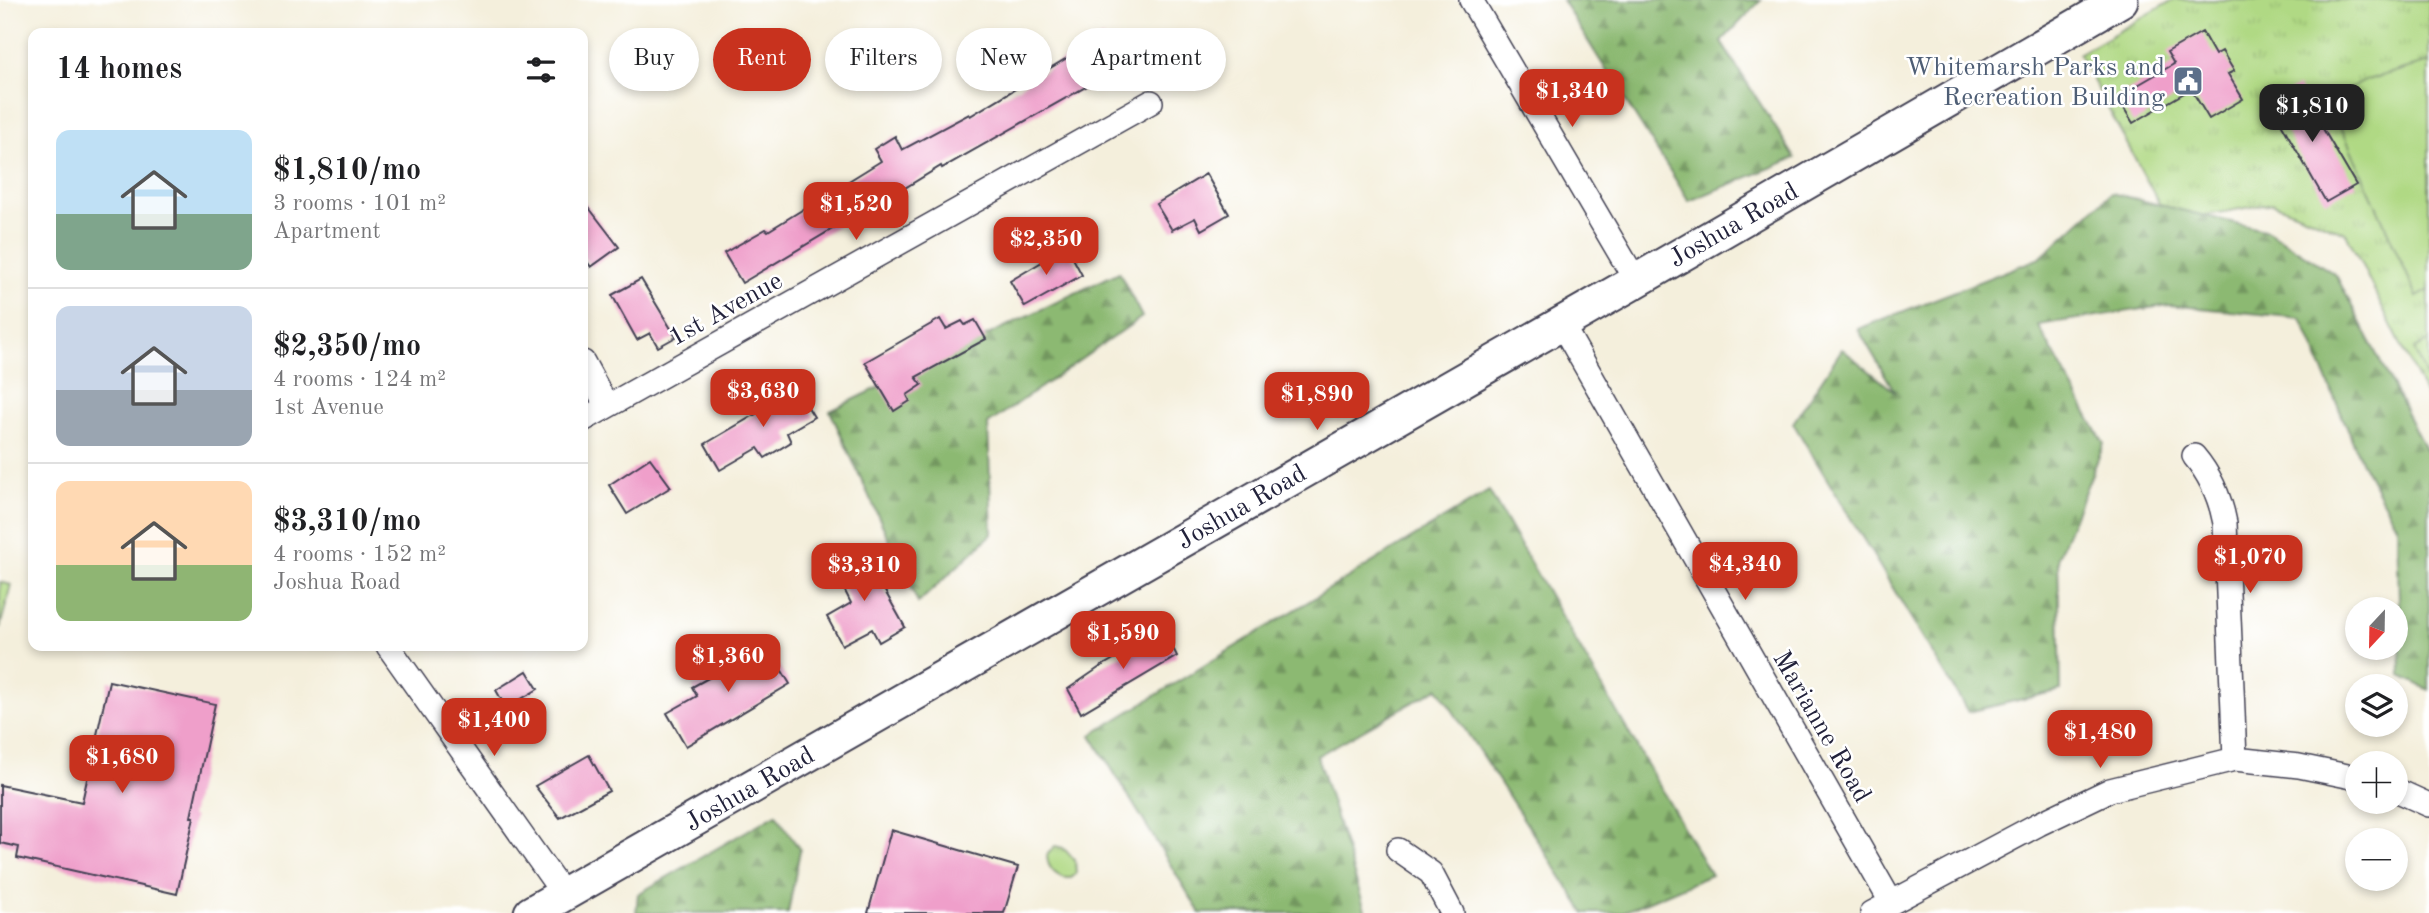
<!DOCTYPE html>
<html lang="en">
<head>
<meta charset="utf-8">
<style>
  body { margin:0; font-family:"Old Standard TT",serif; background:#f6f6f6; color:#202124; height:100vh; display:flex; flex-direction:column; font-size:26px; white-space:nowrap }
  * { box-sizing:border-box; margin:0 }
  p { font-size:23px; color:#757577 }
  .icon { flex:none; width:38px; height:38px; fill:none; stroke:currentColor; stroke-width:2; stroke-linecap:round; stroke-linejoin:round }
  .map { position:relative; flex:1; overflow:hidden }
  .sheet { position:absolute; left:28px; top:28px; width:560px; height:623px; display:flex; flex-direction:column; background:#fff; border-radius:14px; box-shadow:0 4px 10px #0003 }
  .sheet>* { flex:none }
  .hud { position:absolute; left:609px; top:28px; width:665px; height:63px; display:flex; gap:14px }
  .needle { width:46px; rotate:202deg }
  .controls { position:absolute; left:2345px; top:597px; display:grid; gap:14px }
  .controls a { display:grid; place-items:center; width:63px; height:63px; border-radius:50%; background:#fff; box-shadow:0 4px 10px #0003; font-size:35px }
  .price { position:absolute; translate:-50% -60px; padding:0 16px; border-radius:14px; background:#c8321e; color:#fff; font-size:23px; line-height:46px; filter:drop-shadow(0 2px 4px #0008) }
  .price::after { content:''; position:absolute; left:50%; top:42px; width:21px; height:16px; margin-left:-10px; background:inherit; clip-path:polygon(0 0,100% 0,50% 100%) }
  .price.selected { background:#222; color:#fff }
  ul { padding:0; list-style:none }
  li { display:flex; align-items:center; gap:21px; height:175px; padding:0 28px }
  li+li { border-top:2px solid #e0e0e0 }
  li span { display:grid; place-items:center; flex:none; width:196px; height:140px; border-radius:14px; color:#555 }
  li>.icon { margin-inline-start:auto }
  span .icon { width:84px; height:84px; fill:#fffc; stroke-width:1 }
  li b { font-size:30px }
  h2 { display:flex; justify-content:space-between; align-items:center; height:84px; padding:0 28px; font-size:30px }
  .chip { padding:0 24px; border-radius:32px; background:#fff; box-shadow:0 4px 10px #0003; font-size:24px; line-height:63px }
  .chip.selected { background:#c8321e; color:#fff }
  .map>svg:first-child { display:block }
</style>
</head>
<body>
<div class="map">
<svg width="2429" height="913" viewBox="0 0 2429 913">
  <defs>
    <pattern id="grass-tufts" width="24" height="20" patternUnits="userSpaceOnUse" patternTransform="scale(1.75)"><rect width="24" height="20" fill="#b0d984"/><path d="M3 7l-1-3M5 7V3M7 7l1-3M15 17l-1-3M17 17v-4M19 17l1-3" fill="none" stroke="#97ba73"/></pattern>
    <pattern id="forest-firs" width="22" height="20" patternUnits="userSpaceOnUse" patternTransform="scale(1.75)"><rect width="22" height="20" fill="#8cb972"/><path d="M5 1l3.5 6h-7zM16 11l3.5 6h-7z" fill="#72965f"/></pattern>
  </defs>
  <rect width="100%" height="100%" fill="#fff"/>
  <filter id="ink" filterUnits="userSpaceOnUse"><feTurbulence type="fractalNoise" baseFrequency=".0143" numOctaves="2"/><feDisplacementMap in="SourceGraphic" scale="14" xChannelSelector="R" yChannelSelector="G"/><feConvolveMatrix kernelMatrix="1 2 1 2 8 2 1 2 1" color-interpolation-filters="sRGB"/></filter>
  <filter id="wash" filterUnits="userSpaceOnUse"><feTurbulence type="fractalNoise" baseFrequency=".00686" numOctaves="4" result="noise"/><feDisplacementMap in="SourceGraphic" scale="28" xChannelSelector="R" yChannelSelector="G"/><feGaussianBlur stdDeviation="1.57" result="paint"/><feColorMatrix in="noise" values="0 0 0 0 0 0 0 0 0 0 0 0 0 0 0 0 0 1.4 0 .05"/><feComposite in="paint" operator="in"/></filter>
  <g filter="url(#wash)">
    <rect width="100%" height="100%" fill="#f4efdc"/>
    <path fill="url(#grass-tufts)" stroke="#697e60" stroke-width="2" d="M2173,0H2429V402L2346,233L2273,203L2169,222L2079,54Z
      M0,582L11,585L0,628Z
      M1055,846L1063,848L1075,860L1076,874L1071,878C1057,879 1047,868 1047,855Z"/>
    <path fill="url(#forest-firs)" stroke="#576e56" stroke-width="2" d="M1562,0H1761L1721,42L1795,158L1689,201Z
      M2111,193L2268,231L2336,275L2429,457V690L2401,676L2397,527L2361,461L2301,318L2169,305L2038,325L2104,444L2058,557L2061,690L1968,712L1793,423L1842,349L1895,392L1858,329L2040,258Z
      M1119,272L1142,317L988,424L992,534L918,603L830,411Z
      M1489,491L1711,875L1621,913H1585L1438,688L1317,756L1366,913H1200L1091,735Z
      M776,814L800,850L788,913H636L638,894Z"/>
    <path fill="#b0d984" stroke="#697e60" stroke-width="2" d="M2429,62V290L2417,297L2328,98L2367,80Z
      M2429,341V383L2414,349Z"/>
    <g id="blocks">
      <path fill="#ef9fca" d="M2202,32L2215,55L2222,51L2234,71L2228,74L2243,99L2209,119L2191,89L2133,123L2117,97L2174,64L2167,52Z
        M1102,37L1121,67L942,168L941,166L872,208L871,206L742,283L724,253L766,229L768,231L881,161L874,149L895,136L902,150L969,114L970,116Z
        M2298,86L2356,185L2326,202L2269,102Z
        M1206,174L1229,214L1201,230L1195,218L1172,230L1156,204Z
        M583,200L619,247L591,267L583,256Z
        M1067,247L1082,275L1025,307L1010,281Z
        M641,279L676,337L658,347L650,333L637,340L612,295Z
        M940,319L946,329L962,321L965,325L975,320L986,339L916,377L922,385L907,395L910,401L894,411L865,362Z
        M793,383L814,417L787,433L791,442L765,458L758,448L720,470L705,444L766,408L763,400Z
        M650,458L671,487L627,514L609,485Z
        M863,552L905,627L879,642L872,629L842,645L827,617L851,603L833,567Z
        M1164,630L1177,656L1081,713L1068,689L1100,667Z
        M766,645L790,684L686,746L667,713L697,696L692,687L712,676L708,669L725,659L730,667Z
        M527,671L538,689L506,708L496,690Z
        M109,681L215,704L191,817H194L177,894L17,858L19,847L0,843V785L82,802Z
        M589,755L609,791L560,818L535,786Z
        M891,830L1018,867L1004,913H868Z"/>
    </g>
  </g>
  <g filter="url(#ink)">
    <use href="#blocks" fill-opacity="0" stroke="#424153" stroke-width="2"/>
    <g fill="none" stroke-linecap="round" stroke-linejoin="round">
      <g stroke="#424153" stroke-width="26">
        <path id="minor" d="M1471,0L1636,281
          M1561,323L1891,902
          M583,362L607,406
          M583,420L1151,102
          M2194,456C2211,476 2220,497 2225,523L2235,759
          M388,646L564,895
          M2396,790L2429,805
          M1398,850L1431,873L1452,913
          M1872,913L2039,824L2110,790L2235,759L2299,766L2357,778"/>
      </g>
      <g stroke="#424153" stroke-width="37">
        <path id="secondary" d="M531,913L1636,281L2121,0"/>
      </g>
      <use href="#minor" stroke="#fff" stroke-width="23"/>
      <use href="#secondary" stroke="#fff" stroke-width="33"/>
    </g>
  </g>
  <defs>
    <g id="civic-square" transform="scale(1.575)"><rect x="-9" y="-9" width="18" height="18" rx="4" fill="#5c6f8a" stroke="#fff"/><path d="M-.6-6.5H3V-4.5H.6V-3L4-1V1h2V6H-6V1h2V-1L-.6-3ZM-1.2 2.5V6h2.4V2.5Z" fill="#fff"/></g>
  </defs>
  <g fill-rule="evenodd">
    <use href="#civic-square" x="2188" y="81"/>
  </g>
  <g text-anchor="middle" stroke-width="5" stroke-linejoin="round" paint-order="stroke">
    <g font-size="26" fill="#4e5e75" stroke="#fff" text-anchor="end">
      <text x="2165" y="75">Whitemarsh Parks and<tspan x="2165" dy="30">Recreation Building</tspan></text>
    </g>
    <g font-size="26" fill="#22223b" stroke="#fff">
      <text transform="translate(1733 224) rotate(-30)" y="9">Joshua Road</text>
      <text transform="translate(725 308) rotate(-29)" y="9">1st Avenue</text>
      <text transform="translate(1241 506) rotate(-30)" y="9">Joshua Road</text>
      <text transform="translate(1823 726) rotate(60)" y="9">Marianne Road</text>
      <text transform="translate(749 788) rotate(-30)" y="9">Joshua Road</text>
    </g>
  </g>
</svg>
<div class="controls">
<a><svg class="needle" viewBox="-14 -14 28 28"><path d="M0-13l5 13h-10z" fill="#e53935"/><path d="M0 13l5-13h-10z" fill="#757577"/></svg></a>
<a><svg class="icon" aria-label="layers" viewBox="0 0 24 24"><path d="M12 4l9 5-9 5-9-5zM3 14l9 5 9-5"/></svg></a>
<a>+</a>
<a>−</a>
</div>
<b class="price" style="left:1572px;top:129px">$1,340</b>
<b class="price selected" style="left:2312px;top:144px">$1,810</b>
<b class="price" style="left:856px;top:242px">$1,520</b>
<b class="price" style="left:1046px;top:277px">$2,350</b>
<b class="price" style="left:763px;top:429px">$3,630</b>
<b class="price" style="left:1317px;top:432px">$1,890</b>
<b class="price" style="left:2250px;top:595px">$1,070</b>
<b class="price" style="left:1745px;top:602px">$4,340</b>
<b class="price" style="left:864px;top:603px">$3,310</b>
<b class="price" style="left:1123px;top:671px">$1,590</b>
<b class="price" style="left:728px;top:694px">$1,360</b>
<b class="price" style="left:494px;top:758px">$1,400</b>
<b class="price" style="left:2100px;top:770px">$1,480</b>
<b class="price" style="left:122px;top:795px">$1,680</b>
<div class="hud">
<a class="chip">Buy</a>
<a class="chip selected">Rent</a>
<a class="chip">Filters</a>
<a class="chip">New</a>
<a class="chip">Apartment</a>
</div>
<section class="sheet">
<h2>14 homes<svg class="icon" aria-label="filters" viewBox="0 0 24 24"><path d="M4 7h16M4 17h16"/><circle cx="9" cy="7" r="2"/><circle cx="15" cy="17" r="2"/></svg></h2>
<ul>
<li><span style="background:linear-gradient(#bfe0f5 60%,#7fa58c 0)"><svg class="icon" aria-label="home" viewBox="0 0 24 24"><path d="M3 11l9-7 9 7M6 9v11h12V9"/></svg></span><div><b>$1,810/mo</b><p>3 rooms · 101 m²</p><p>Apartment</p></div></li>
<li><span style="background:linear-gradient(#c9d6e8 60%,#9aa5b1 0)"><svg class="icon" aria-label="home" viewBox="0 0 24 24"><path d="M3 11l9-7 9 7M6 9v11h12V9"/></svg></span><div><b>$2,350/mo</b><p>4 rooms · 124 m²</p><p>1st Avenue</p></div></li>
<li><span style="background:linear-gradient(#ffd9b3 60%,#8fb573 0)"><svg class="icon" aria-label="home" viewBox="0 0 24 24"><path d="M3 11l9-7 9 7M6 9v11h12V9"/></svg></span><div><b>$3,310/mo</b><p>4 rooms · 152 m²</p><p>Joshua Road</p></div></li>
</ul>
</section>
</div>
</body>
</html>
